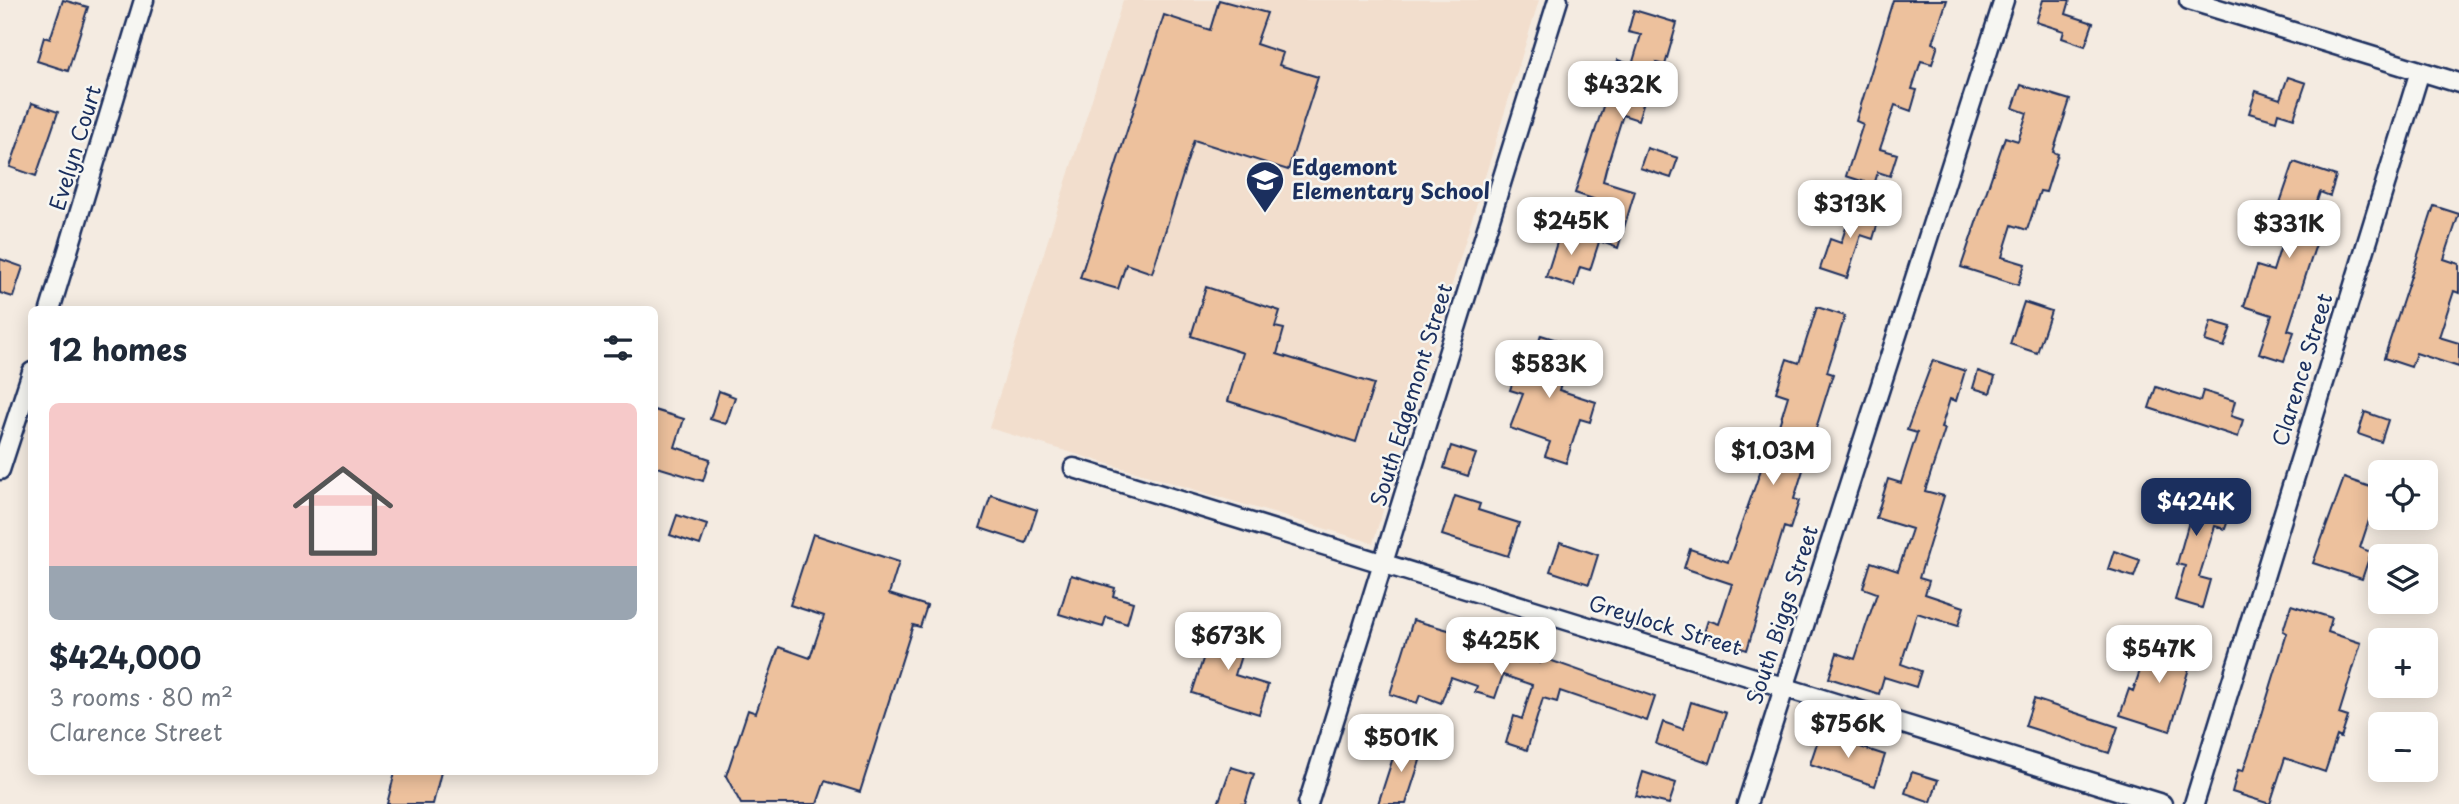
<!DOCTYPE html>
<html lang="en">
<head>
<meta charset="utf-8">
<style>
  body { margin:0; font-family:"Playpen Sans",sans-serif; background:#f2f2f3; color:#1f2937; height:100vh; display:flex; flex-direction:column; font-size:26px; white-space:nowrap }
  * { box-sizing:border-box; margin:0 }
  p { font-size:23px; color:#747a83 }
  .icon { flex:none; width:38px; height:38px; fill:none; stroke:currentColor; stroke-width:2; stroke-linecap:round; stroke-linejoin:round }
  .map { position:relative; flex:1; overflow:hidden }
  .panel { position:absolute; left:28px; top:306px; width:630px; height:469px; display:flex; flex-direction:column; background:#fff; border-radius:10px; box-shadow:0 4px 18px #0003 }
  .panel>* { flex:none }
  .controls { position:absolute; left:2368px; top:460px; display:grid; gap:14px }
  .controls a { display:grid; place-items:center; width:70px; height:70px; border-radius:10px; background:#fff; box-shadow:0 4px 18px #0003; font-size:35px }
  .price { position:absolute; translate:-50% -60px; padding:0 16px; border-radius:14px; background:#fff; color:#222; font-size:23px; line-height:46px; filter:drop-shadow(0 2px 4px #0008) }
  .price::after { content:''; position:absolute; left:50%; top:42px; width:21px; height:16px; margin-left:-10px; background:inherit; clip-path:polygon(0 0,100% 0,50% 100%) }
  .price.selected { background:#1b2f5e; color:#fff }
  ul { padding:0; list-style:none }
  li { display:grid; align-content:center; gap:14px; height:371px; padding:0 21px }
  li span { display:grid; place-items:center; height:217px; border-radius:10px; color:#555 }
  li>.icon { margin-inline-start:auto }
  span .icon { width:126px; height:126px; fill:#fffc; stroke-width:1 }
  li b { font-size:30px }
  h2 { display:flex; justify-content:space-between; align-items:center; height:84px; padding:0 21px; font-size:30px }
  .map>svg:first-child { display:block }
</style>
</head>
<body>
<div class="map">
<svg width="2459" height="804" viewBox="0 0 2459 804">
  <rect width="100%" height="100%" fill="#f4ebe1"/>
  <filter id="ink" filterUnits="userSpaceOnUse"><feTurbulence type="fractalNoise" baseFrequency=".0143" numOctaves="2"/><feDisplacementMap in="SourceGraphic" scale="14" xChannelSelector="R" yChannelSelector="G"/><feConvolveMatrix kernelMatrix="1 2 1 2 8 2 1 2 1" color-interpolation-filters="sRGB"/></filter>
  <g filter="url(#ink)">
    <path fill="#f2decd" d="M1123,0H1539L1373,543L989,428Z"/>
    <path fill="#edc19d" stroke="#1b2f5e" stroke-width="2" d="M63,0L88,7L68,71L37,61L44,37L50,39Z
      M1219,0L1267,13L1256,44L1283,53L1279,65L1318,77L1288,170L1194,140L1152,273L1126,264L1118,289L1080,278L1164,15L1210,30Z
      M1893,0H1947L1933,43L1938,45L1932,64L1921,61L1912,89L1917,90L1911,111L1895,105L1880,149L1897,154L1890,176L1878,172L1874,185L1846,176L1863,124L1856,121Z
      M2043,0H2070L2066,14L2093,23L2085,46L2062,38L2064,31L2036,22Z
      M1634,10L1677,23L1665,65L1656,63L1638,120L1623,115L1606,169L1603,181L1635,191L1618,248L1596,240L1608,204L1575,193L1618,60L1632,65L1641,35L1628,32Z
      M2288,77L2306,83L2294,118L2278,113L2276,121L2249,113L2256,91L2280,99Z
      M2021,85L2070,100L2053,152L2058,154L2046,192L2040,191L2027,230L2012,225L2002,257L2025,264L2018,285L1961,267L2005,137L2018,141L2027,113L2013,108Z
      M32,103L58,112L36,176L10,167Z
      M1647,148L1678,158L1671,178L1640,168Z
      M2294,162L2336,176L2330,196L2320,192L2308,228L2320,232L2288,330L2294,332L2284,361L2259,353L2272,315L2244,306L2257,266L2273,271L2293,208L2280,203Z
      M1854,203L1881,212L1873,239L1861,235L1847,278L1820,269L1830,239L1841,243Z
      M2434,206L2459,214L2444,259L2459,264V293L2454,291L2439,337L2459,343V367L2416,353L2411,367L2384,358Z
      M1561,230L1599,242L1590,270L1580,267L1574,286L1546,277Z
      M0,259L23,267L13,297L0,293Z
      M1206,287L1280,311L1275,327L1284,329L1277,354L1374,384L1356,442L1228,401L1243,353L1191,336Z
      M2024,302L2051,311L2037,353L2010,344Z
      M1817,307L1845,316L1827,372L1833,374L1794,499L1799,501L1790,529L1784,527L1747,650L1703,636L1708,620L1719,624L1732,584L1684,568L1690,549L1728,562L1764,461L1758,459L1763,445L1772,448L1788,396L1776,392L1787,359L1799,363Z
      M2211,321L2231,327L2224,347L2205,341Z
      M1541,335L1573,345L1559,390L1596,402L1590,422L1580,419L1566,463L1545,456L1550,442L1510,428L1523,394L1510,390L1519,363L1531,367Z
      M1933,360L1965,371L1956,401L1950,399L1941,428L1945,429L1925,491L1944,496L1919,578L1929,581L1925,594L1964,607L1958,626L1917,613L1901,664L1921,671L1916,687L1884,677L1879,694L1829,678L1837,653L1855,659L1877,593L1863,588L1871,562L1898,571L1912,529L1876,518L1888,479L1901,483L1917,433L1907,430Z
      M1978,371L1995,377L1990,393L1973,388Z
      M2156,387L2200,401L2203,391L2235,401L2231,416L2243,420L2238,437L2149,408Z
      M719,391L735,397L726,424L710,419Z
      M654,410L684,419L675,447L710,459L703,481L654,466Z
      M2365,412L2388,420L2381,442L2358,434Z
      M1451,446L1476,454L1468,476L1444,468Z
      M2344,478L2379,490L2360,548L2371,552L2362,579L2313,563Z
      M2170,484L2233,505L2225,529L2215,526L2199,577L2210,580L2202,608L2175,600L2185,566L2177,564L2190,518L2162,508Z
      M991,495L1037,510L1026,543L980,528Z
      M1455,496L1480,504L1478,510L1519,523L1508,556L1442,535Z
      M677,515L707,525L700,545L670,535Z
      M813,534L899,562L889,594L927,606L920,627L913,625L860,792L825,781L817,804H741L726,776L748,710L756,713L779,647L810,658L824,616L790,605Z
      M1560,542L1598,555L1589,584L1550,571Z
      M2114,551L2140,560L2134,577L2108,569Z
      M1071,575L1115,588L1113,596L1133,602L1127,624L1106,617L1103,627L1059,614Z
      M2291,605L2332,618L2328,632L2361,643L2339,714L2348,717L2341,738L2337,736L2325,772L2285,758L2270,804L2232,792L2238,770L2243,771L2260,721L2287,633L2283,631Z
      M1413,620L1480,639L1479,643L1540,663L1541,657L1655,697L1647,721L1560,691L1557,702L1543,698L1527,750L1506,743L1514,716L1522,719L1532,685L1503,675L1495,698L1475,692L1477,686L1451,677L1441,703L1420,695L1417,703L1390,694Z
      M1215,622L1248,633L1235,675L1268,685L1259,714L1192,693Z
      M2151,638L2194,652L2170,731L2120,715L2129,689L2133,691Z
      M2034,699L2118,727L2109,753L2025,726Z
      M1691,702L1726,713L1710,763L1656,744L1663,722L1683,729Z
      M1820,734L1885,755L1875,786L1810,764Z
      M1399,739L1424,748L1406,804H1378Z
      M1231,767L1254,774L1245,804H1218Z
      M395,772H441L433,804H387Z
      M1643,772L1676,783L1669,804L1636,796Z
      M1912,772L1938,780L1931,802L1905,793Z"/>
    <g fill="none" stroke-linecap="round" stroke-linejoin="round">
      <g stroke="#1b2f5e" stroke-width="23">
        <path id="street" d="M2189,0L2459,83
          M50,310L144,0
          M1074,468L2162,804
          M0,470L32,372
          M1308,804L1558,0
          M1747,804L2004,0
          M2194,804L2420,71"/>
      </g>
      <use href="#street" stroke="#f6f6f2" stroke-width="18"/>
    </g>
  </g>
  <defs>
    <g id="school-pin" transform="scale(2.0125)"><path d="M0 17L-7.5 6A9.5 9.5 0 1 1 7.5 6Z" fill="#1b2f5e" stroke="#f6f6f2"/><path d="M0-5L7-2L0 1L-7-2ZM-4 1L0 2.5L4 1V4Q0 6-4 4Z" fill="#fff"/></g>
  </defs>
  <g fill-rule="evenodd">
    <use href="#school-pin" x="1265" y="180"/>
  </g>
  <g text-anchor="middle" stroke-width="5" stroke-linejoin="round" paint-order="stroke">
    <g font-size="21" fill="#1b2f5e" stroke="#f6f6f2">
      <text transform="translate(76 148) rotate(-73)" y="7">Evelyn Court</text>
      <text transform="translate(2303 370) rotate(-73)" y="7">Clarence Street</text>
      <text transform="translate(1412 395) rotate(-73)" y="7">South Edgemont Street</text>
      <text transform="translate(1783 615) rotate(-72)" y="7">South Biggs Street</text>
      <text transform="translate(1665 626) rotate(17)" y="7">Greylock Street</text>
    </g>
    <g font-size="21" font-weight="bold" fill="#1b2f5e" stroke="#f6f6f2" text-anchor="start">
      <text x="1292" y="175">Edgemont<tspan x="1292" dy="24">Elementary School</tspan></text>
    </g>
  </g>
</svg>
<div class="controls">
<a><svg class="icon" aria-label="locate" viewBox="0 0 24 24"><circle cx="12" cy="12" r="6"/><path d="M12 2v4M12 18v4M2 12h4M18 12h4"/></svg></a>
<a><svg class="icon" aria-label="layers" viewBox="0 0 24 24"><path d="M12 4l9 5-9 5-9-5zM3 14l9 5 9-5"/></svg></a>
<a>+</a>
<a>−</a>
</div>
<b class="price" style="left:1623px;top:121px">$432K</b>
<b class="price" style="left:1850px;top:240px">$313K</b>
<b class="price" style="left:1571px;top:257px">$245K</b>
<b class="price" style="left:2289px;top:260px">$331K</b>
<b class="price" style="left:1549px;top:400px">$583K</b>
<b class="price" style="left:1773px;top:487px">$1.03M</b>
<b class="price selected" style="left:2196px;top:538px">$424K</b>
<b class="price" style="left:1228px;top:672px">$673K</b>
<b class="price" style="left:1501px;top:677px">$425K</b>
<b class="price" style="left:2159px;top:685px">$547K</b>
<b class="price" style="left:1848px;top:760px">$756K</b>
<b class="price" style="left:1401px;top:774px">$501K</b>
<section class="panel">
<h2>12 homes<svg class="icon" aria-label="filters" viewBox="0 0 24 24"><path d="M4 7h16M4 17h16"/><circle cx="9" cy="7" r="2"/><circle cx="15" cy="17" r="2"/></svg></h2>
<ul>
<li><span style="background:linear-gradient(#f6c9c9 75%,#9aa5b1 0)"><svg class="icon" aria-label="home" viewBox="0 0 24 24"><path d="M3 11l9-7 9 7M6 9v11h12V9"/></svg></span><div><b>$424,000</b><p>3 rooms · 80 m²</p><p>Clarence Street</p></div></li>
</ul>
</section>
</div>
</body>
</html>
